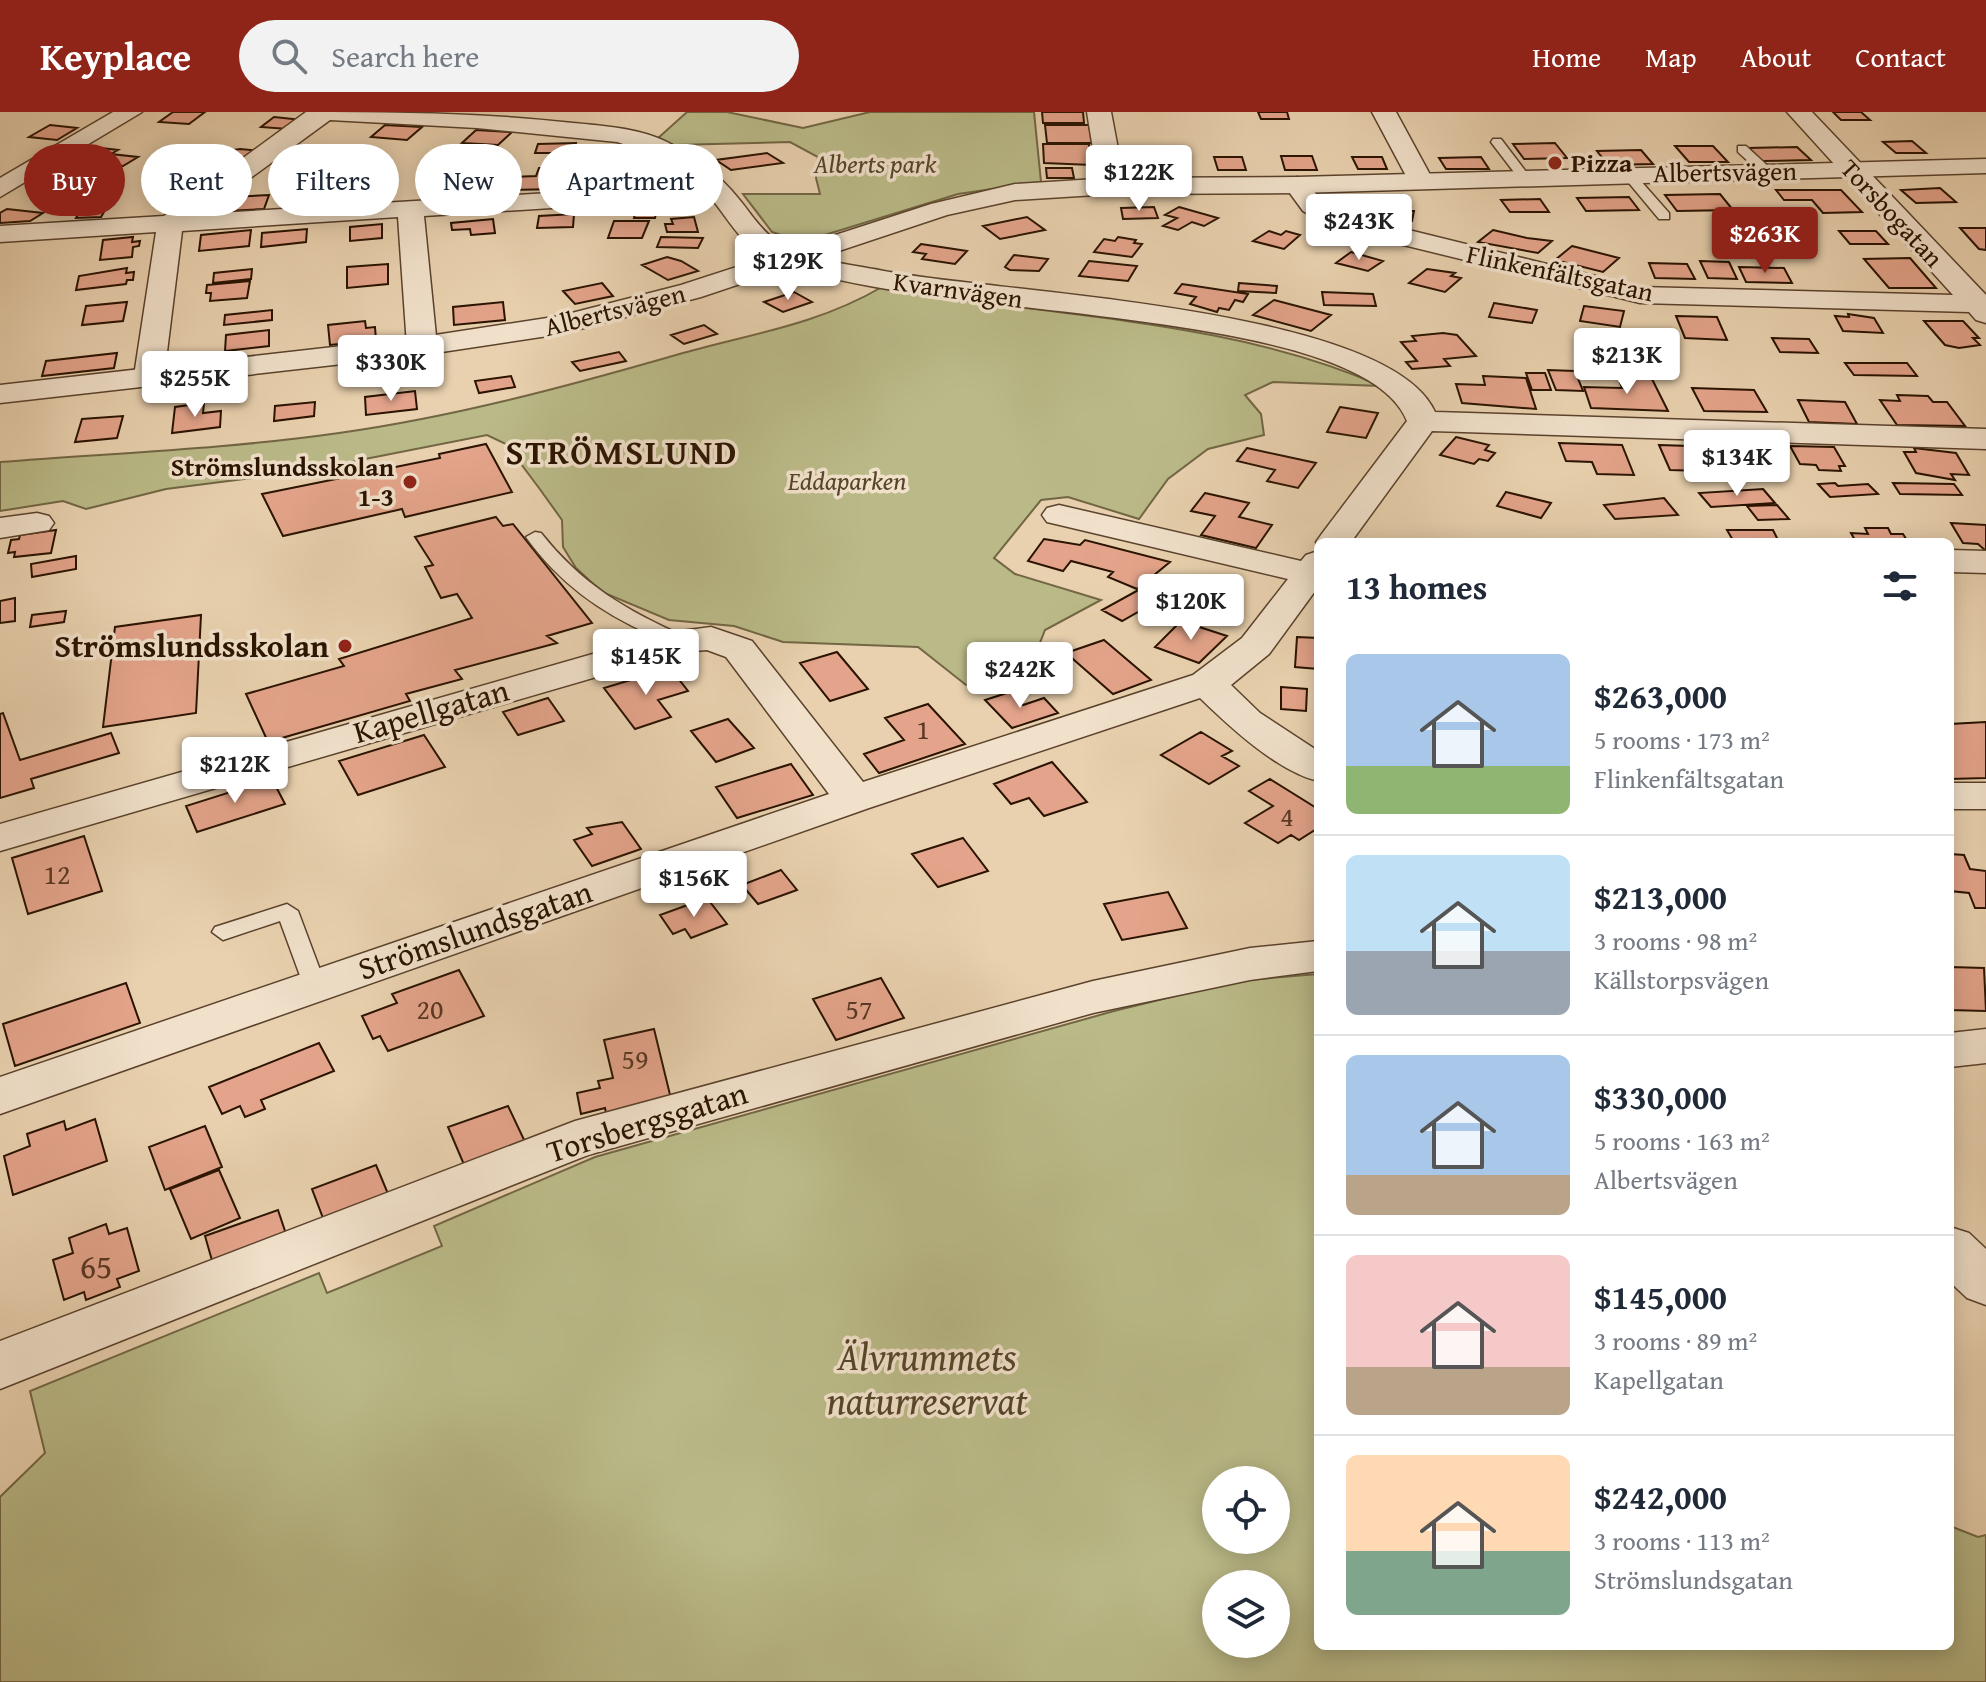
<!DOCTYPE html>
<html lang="en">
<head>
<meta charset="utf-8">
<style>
  body { margin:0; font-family:"Gentium Book Plus",serif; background:#f2f2f3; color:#1f2937; height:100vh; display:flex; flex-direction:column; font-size:30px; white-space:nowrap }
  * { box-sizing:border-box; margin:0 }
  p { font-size:26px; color:#747a83 }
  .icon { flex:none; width:44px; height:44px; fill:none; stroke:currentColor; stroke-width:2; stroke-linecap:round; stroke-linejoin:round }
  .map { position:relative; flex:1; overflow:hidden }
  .drawer { position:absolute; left:1314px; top:426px; width:640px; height:1112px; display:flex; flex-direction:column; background:#fff; border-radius:12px; box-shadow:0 4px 20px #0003 }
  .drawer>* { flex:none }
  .guide { position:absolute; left:24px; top:32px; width:760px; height:72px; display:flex; gap:16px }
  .buttons { position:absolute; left:1202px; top:1354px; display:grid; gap:16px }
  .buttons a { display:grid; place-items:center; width:88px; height:88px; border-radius:50%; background:#fff; box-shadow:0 4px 20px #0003; font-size:40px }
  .price { position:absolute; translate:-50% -68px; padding:0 18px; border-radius:8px; background:#fff; color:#222; font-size:26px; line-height:52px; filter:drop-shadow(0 2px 4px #0008) }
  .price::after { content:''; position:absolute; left:50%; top:48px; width:24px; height:18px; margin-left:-12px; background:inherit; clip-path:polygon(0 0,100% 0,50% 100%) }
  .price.on { background:#8f2418; color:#fff }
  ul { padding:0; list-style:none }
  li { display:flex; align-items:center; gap:24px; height:200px; padding:0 32px }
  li+li { border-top:2px solid #e0e1e3 }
  li span { display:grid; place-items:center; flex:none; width:224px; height:160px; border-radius:12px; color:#555 }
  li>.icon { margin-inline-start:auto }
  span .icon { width:96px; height:96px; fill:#fffc; stroke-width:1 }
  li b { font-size:34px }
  h2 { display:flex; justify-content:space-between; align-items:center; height:96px; padding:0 32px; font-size:34px }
  .chip { padding:0 28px; border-radius:36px; background:#fff; box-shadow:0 4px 20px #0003; font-size:28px; line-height:72px }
  .chip.on { background:#8f2418; color:#fff }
  header { display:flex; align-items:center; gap:48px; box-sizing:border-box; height:112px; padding:0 40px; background:#8f2418; color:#fff }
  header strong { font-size:38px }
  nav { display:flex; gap:44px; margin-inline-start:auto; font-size:28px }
  .search { width:560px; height:72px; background:#f2f2f3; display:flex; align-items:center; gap:20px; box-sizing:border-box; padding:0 28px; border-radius:44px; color:#747a83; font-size:30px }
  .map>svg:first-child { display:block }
</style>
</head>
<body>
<header>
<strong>Keyplace</strong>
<div class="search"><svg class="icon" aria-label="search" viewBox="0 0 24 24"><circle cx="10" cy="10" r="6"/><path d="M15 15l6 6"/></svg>Search here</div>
<nav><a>Home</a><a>Map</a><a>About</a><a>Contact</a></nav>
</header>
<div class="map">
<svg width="1986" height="1570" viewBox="0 0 1986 1570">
  <rect width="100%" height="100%" fill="#e9d1af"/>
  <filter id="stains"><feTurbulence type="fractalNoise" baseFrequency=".0025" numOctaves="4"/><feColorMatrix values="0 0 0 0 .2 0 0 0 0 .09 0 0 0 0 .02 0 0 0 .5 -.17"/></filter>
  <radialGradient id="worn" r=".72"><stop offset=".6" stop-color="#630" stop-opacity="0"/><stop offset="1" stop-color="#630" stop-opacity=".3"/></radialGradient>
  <path fill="#baba88" stroke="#726644" stroke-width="2" fill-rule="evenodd" d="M687,0H727L803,16L870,0H1034L1041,70L958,82L802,130L772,120L743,82H820L816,66L818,45L790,30L674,33L657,27Z
    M882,175C1049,206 1224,205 1381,274L1273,270L1245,283L1261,302L1264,323L1208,337L1168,367L1139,407L1068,385L1041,388L994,446L1015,462L1101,488L1045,518L1032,551L966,573L918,535L783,530L734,514L669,508L602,480L576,456L563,435L562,408L539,376L506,332L487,323L299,360L166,377L86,397L63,389L0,399V350C113,341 227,337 339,321C453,305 565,275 676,243C749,222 815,214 882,175Z
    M1318,862V1534H1950V1414L1978,1425L1986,1423V1570H0V1385L45,1341L30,1279L319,1161L327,1181L442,1134L434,1114L595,1045L1114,899L1236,869ZM1216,1368H1276V1428H1216ZM1216,1472H1276V1532H1216Z"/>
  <path fill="#e4a48b" stroke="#2a1300" stroke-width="2" d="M173,0H205L189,12L159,10Z
    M1042,0H1083L1084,11H1043Z
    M1258,0H1287L1289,7H1261Z
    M1833,0H1861L1870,8H1841Z
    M274,5L302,8L288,17L261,15Z
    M50,13L77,16L57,28L29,25Z
    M385,13L422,15L407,28L371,25Z
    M1045,13H1089L1092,31H1047Z
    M476,18L512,20L498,33L462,31Z
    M1912,29L1926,41H1896L1883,30Z
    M576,31L573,41H535L538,32Z
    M1555,31L1567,46L1524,47L1513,32Z
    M1043,32H1089L1092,53L1044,51Z
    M1675,34H1713L1728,50H1689Z
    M1797,35L1811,48L1762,49L1749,36Z
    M101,36L118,38L111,42L138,45L123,54L79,49Z
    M306,36L360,37L349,49L293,50Z
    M240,37L260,39L220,59L200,57L227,39Z
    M1641,38L1653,52L1608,53L1597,39Z
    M767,41L783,51L731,58L716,48Z
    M1281,44H1312L1317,58H1285Z
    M1214,45H1242L1246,58H1218Z
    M1352,45H1382L1387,57H1358Z
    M1481,45L1489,57H1446L1439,46Z
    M1145,46H1174L1177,58H1148Z
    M650,50L652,63L611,66L609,53Z
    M539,56H566L560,77L507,78L512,65L536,64Z
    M1046,56H1072L1074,66H1047Z
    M85,61L117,64L96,78L63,74Z
    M163,71L196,74L178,86L148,85Z
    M1940,76L1956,90L1916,91L1901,78Z
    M459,77L456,85L450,88L422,86L424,78Z
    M351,78L349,90L318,92L320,81Z
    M1776,78H1841L1862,100L1823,101L1812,88H1784Z
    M1720,82L1733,98L1677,99L1665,83Z
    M269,83L264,97L226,99L231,85Z
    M69,85L92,88L79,96L55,94Z
    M1629,85L1639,98L1586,99L1577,86Z
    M1540,87L1549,100H1510L1501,88Z
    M1374,88L1410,91L1408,99H1414L1412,109L1369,104Z
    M108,93L101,105L76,106L83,94Z
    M1154,95L1158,106L1123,107L1121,96Z
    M1179,95L1218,106L1204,114L1192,110L1178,118L1163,114L1177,106L1165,103Z
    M657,96L655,106H634L636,97Z
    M7,97L43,101L30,109L0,111V101Z
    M574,102L573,115L537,116L539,104Z
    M694,105L698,120H667L665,112H673L671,107Z
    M1027,105L1045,118L1000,127L983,114Z
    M493,107L495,121L471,123L470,117L452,118L451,111Z
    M614,109H649L642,126H608Z
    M382,112V126L350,129V115Z
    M1960,116H1986V138L1979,137Z
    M307,117L306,130L261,135L262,121Z
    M251,118L249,134L199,139L201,123Z
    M1493,118L1527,126L1552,129L1538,141L1478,130Z
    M1269,119L1281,123L1286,119L1300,123L1284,137L1253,129Z
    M1839,119H1876L1888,132H1850Z
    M133,125L132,130L140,129L139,134L133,135L132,145L100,148L103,128Z
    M661,125L703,126L698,136L657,135Z
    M1118,125L1136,128L1134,131L1142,132L1132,145L1094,140L1104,127L1115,129Z
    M921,132L967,139L955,152L922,147L926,142L913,140Z
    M1572,134L1619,146L1603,160L1555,148Z
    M1351,140L1383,149L1368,159L1336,151Z
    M1014,143L1048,147L1039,159L1010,158L1005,155Z
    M667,145L681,149L698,159L668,168L642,153Z
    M1910,146L1936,176H1889L1864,147Z
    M1089,149L1137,154L1128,169L1079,164Z
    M1700,149L1729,150L1737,167L1708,166Z
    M1649,151L1687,152L1695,167L1655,166Z
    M388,152V172L347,176V155Z
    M1739,155L1784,156L1792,171L1746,170Z
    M127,156L126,161L134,160L133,168H127L126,172L76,178L79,164Z
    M252,157L251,167L213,171L214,161Z
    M1427,157L1455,161L1451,164L1461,166L1445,180L1409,171Z
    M250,169L247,186L210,189L211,181H206L207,173Z
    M602,171L613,184L575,192L563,179Z
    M1239,171L1277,174L1276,181L1238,179Z
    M1182,172L1248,182L1243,190L1235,188L1229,198L1219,196L1217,200L1190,192L1196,185L1175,181Z
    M794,180L812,190L783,200L764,190Z
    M1322,180L1373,182L1376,194L1324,193Z
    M1274,188L1331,203L1311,219L1253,203Z
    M127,190L123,209L82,213L86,194Z
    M503,190L505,208L454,213L453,195Z
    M1494,191L1537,198L1532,211L1489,205Z
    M1584,194L1624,199L1620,215L1580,209Z
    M272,198V208L224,213L225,203Z
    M1848,202L1874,206L1883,221L1843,219L1835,204L1849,205Z
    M1676,204L1717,205L1727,228L1685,226Z
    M365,209L366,216L375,215L376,228L330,233L328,213Z
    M1924,209H1963L1979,226H1973L1980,233L1959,236L1945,233Z
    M704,213L717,222L684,232L671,223Z
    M269,218V234L225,239L226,223Z
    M1443,221L1457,223L1476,244L1444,247L1450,254L1412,257L1406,250L1417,249L1401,230L1416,229L1412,224Z
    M1772,226L1809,227L1818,241L1780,240Z
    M619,240L626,249L580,259L572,250Z
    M117,241L114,256L42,264L46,249Z
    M1845,251H1907L1917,264L1854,263Z
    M1548,258L1575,259L1583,279L1556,278Z
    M1526,261H1545L1551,278H1532Z
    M511,264L515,275L479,281L475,269Z
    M1483,264L1526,266L1536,297L1462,291L1456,272L1485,273Z
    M1618,265L1652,267L1668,299L1591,296L1584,275L1622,276Z
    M1692,276L1754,278L1767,300L1704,299Z
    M415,279L417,297L366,303L365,285Z
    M1897,283L1928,284L1933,290H1947L1965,314L1897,313L1880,288L1900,289Z
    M1798,288L1845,290L1857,312L1809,310Z
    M315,290L314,304L274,309L275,294Z
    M204,291L203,301L221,299L220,315L172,321L175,295Z
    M1340,295L1378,301L1366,326L1327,320Z
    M123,304L117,326L75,330L82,307Z
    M1456,325L1489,333L1485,338L1495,341L1488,349L1479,347L1474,352L1440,343Z
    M1559,331L1622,333L1634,363L1597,362L1592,350L1566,349Z
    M486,332L512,380L405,405L402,397L283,424L262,382L440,346L439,342Z
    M1659,333L1721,335L1734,360L1670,358Z
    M1790,334L1834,335L1845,354H1839L1841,359L1819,358L1816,353L1800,352Z
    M1247,336L1316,351L1298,376L1267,369L1275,358L1237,349Z
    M1914,336L1956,341L1969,363L1951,362L1955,368L1916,361L1904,340H1916Z
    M1835,371L1838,374L1868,372L1878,382L1830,385L1818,372Z
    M1893,371L1954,372L1962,383L1900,382Z
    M1763,377L1775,391L1711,395L1699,381Z
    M1506,380L1551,391L1541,406L1497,394Z
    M1205,381L1249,391L1239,405L1272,413L1256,436L1201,423L1215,404L1191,399Z
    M1664,386L1678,403L1615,407L1604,393Z
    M1777,393L1789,407L1758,408L1747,394Z
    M496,405L503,414L513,412L592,511L547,524L557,531L455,558L462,567L406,582L410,589L268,630L246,582L344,554L339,547L472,506L457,482L441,486L425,455L433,453L415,425Z
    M1951,411L1986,413V439L1978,432L1963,431Z
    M1865,416H1888L1891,422H1903L1908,430H1856L1851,421L1868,422Z
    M56,418L51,441L14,445L15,440L8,441L11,428L19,427L20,423Z
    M1727,418H1773L1779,430H1734Z
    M1044,427L1080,433L1085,428L1170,450L1137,477L1108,465L1113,460L1071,449L1063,459L1028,449Z
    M76,444V457L32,465L31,452Z
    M1199,465L1219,472L1206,483L1186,476Z
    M1153,470L1173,480L1122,509L1102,498Z
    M15,486V509L0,511V489Z
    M66,499L64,510L30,515L32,503Z
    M201,503L196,601L103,615L115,515Z
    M1181,509L1227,524L1199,551L1155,535Z
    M1297,525L1318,526V557L1295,555Z
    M1104,528L1151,568L1113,582L1066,541Z
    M837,540L868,577L830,589L800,551Z
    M670,556L688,579L658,588L671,605L635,617L604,576Z
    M1281,575L1307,577L1306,599L1281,597Z
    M1010,580L1023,593L1044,586L1058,601L1012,616L985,588Z
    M548,586L564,609L518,623L503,600Z
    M928,592L965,632L879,661L864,642L904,628L885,606Z
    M3,601L20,648L111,621L119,641L31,667L34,676L0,686V602Z
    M728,607L754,636L716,650L691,619Z
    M1986,610V666L1950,667V612Z
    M1201,620L1232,639L1222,644L1239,654L1209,672L1161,643Z
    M424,623L445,655L358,683L339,649Z
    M1052,650L1087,690L1044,704L1029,686L1011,692L994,672Z
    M791,652L813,683L737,706L716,675Z
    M272,667L285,692L197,720L186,694Z
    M1270,667L1318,697V716L1299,728L1291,723L1278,731L1245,711L1273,694L1249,679Z
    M622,710L641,737L592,754L574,728L592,722L587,716Z
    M84,724L102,779L28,802L12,746Z
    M963,726L988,759L938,775L912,742Z
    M1950,742L1964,743L1970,757L1986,759V796H1975L1969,781L1950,779Z
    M781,758L797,778L758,792L742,773Z
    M1168,780L1187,816L1122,828L1104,792Z
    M707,786L727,812L691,826L685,817L673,822L660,803Z
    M1950,855L1984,856L1986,899L1950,898Z
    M459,858L484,904L388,939L380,924L373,927L362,904L397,891L392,882Z
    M881,866L904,906L836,928L813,887Z
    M126,871L140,911L15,954L3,912Z
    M654,917L672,991L607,1006L605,996L581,1002L577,981L600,976L598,969L613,966L604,928Z
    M319,931L334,959L261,988L265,997L245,1005L240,994L222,1002L209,975Z
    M508,994L526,1032L465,1055L448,1015Z
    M95,1007L107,1049L13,1083L4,1044L30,1034L27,1022L64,1009L66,1018Z
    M205,1014L222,1055L165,1078L149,1035Z
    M376,1053L391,1089L326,1114L312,1077Z
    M219,1058L240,1106L191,1127L170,1077Z
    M278,1098L287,1125L213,1152L205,1124Z
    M106,1112L109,1122L127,1116L139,1159L117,1167L120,1175L86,1188L84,1180L64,1188L53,1148L73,1141L69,1126Z"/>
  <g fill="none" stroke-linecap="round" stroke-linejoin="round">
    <g stroke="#5a422c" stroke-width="3">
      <path id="service" d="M1493,27H1501L1530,65L1528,68H1520L1491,30Z
        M1738,34H1746L1770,56V62H1762L1738,40Z
        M1624,59H1632L1669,101V107H1659L1624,65Z
        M535,420L541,421C581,472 627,499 686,525V533C673,536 662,528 651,523C600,500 559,471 526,425Z
        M287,792L298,799L326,874L322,880H306L280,809L223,828L212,820L215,815Z"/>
    </g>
    <g stroke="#5a422c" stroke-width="3">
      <path id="minor" d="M113,0H142L0,85V66Z
        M306,0C396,0 484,1 573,11C605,14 638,16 667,30C694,44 719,62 738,86C750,100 759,116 774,127C804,148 848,152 884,159C995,181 1388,194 1435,300L1986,317V337L1432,319L1351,430H1318V433L1316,430L1321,423L1407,309C1359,187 887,211 764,143C740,131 728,106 711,86L424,104L437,234L432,240H412L407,234L398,105L182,119L164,264L160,270H138L134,264L156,120L0,130V114L164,104ZM330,8L477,16L617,30L651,41L697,72L201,102Z
        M1087,0H1111L1125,74L1121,79L1112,82L1099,74Z
        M1372,0H1396L1434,70L1430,75H1412Z
        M1787,0H1812L1986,183V211L1976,208L1969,200L1640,191L1330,115L1303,99L1284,73L1297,65L1306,68L1321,89L1348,103L1640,175L1953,183Z
        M1059,393L1301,449L1306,443L1318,439V475L1269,542L1231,573L1260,601L1318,639V669C1277,659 1230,615 1200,586L869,696L0,1002V965L829,682L726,545L707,538L682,540L0,739V712L666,521L711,515L752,529L863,670L1193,563L1242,526L1288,467L1047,410L1042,403L1047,396Z
        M37,401L49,404L54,411L49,418L0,426V406Z
        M1950,438L1986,439V461L1950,460Z
        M1950,671H1986V697H1950Z
        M1318,829V859L1250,868L1093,901L588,1043L0,1277V1229L575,1009L1093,869L1250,836Z
        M1986,917V951L1950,955V921Z
        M1950,1115L1969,1121L1986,1137V1193L1967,1186L1950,1170Z"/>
    </g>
    <g stroke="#5a422c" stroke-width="3">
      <path id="tertiary" d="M1986,47V61L1297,81L1112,82L1015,88L947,103L701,185L561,222L422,243L0,291V273L422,225L560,204L681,173L931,92L1015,72L1112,66L1297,65Z"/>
    </g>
    <use href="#service" fill="#f1e1cb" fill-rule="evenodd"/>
    <use href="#minor" fill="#f1e1cb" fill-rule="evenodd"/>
    <use href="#tertiary" fill="#f1e1cb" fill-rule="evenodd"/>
  </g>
  <g fill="#8f2418" stroke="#f1e1cb" stroke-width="3">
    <circle cx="1555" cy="51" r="8"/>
    <circle cx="410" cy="370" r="8"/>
    <circle cx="345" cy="534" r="8"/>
  </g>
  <g text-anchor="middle" stroke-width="7" stroke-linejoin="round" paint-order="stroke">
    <g font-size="26" font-weight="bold" fill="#2a1300" stroke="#f1e1cb" text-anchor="start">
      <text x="1571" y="60">Pizza</text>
      <text x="394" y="364" text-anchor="end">Strömslundsskolan<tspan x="394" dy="30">1-3</tspan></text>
    </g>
    <g font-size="26" font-style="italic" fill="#554529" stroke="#f1e1cb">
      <text x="875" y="61">Alberts park</text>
      <text x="847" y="378">Eddaparken</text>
    </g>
    <g font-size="26" fill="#2a1300" stroke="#f1e1cb">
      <text transform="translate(1725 60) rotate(-1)" y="9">Albertsvägen</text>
      <text transform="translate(1892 101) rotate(47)" y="9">Torsbogatan</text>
      <text transform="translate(1560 161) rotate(12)" y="9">Flinkenfältsgatan</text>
      <text transform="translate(958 178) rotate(8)" y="9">Kvarnvägen</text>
      <text transform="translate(615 198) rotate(-14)" y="9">Albertsvägen</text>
    </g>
    <g font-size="28" fill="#583723">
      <text x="923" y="627">1</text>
      <text x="1287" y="714">4</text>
      <text x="57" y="772">12</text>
      <text x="430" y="907">20</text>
      <text x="859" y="907">57</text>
      <text x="635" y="957">59</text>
    </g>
    <g font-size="32" font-weight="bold" fill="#2a1300" stroke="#f1e1cb" text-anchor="end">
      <text x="329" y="545">Strömslundsskolan</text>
    </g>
    <g font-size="32" fill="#2a1300" stroke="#f1e1cb">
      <text transform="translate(431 599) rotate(-16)" y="11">Kapellgatan</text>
      <text transform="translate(475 818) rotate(-19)" y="11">Strömslundsgatan</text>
      <text transform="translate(647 1010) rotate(-17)" y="11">Torsbergsgatan</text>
    </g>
    <g font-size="34" font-weight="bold" letter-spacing="2" fill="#2a1300" stroke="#f1e1cb">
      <text x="622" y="352">STRÖMSLUND</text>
    </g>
    <g font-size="34" fill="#583723">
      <text x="96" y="1166">65</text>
    </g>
    <g font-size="38" font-style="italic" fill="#554529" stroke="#f1e1cb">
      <text x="927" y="1258">Älvrummets<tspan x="927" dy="44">naturreservat</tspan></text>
    </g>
  </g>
  <rect width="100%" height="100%" filter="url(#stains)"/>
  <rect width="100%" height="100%" fill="url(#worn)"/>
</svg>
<div class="buttons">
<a><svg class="icon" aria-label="locate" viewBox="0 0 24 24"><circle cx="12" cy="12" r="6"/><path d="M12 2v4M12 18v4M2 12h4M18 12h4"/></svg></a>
<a><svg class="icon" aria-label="layers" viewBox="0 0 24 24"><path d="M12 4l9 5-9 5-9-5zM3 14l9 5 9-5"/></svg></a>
</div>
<b class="price" style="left:1139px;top:101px">$122K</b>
<b class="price" style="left:1359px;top:150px">$243K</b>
<b class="price on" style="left:1765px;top:163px">$263K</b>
<b class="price" style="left:788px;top:190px">$129K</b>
<b class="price" style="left:1627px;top:284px">$213K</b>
<b class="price" style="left:391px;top:291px">$330K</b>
<b class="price" style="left:195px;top:307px">$255K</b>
<b class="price" style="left:1737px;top:386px">$134K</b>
<b class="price" style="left:1191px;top:530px">$120K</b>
<b class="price" style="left:646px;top:585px">$145K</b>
<b class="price" style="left:1020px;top:598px">$242K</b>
<b class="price" style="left:235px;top:693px">$212K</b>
<b class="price" style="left:694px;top:807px">$156K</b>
<div class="guide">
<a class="chip on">Buy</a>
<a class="chip">Rent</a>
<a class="chip">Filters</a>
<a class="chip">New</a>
<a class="chip">Apartment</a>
</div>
<section class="drawer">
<h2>13 homes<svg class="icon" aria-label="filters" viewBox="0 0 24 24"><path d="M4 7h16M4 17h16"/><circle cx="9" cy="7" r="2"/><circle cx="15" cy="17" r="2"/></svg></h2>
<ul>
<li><span style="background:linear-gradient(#a9c7e8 70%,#8fb573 0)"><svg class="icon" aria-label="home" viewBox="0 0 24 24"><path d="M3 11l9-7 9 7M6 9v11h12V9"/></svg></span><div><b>$263,000</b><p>5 rooms · 173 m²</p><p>Flinkenfältsgatan</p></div></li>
<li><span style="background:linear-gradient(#bfe0f5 60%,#9aa5b1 0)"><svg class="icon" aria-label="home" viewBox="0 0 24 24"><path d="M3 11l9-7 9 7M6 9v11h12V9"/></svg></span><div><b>$213,000</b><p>3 rooms · 98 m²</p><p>Källstorpsvägen</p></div></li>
<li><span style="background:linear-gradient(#a9c7e8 75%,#b9a48a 0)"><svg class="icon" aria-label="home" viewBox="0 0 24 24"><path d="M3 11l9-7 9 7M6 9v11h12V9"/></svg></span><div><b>$330,000</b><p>5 rooms · 163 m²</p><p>Albertsvägen</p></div></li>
<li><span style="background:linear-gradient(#f6c9c9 70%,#b9a48a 0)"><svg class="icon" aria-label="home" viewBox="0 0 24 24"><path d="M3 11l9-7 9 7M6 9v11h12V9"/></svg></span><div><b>$145,000</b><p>3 rooms · 89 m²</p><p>Kapellgatan</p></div></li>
<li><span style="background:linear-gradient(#ffd9b3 60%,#7fa58c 0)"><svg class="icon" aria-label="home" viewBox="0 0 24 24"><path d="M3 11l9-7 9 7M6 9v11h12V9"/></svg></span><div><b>$242,000</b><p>3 rooms · 113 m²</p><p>Strömslundsgatan</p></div></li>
</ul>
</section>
</div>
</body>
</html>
